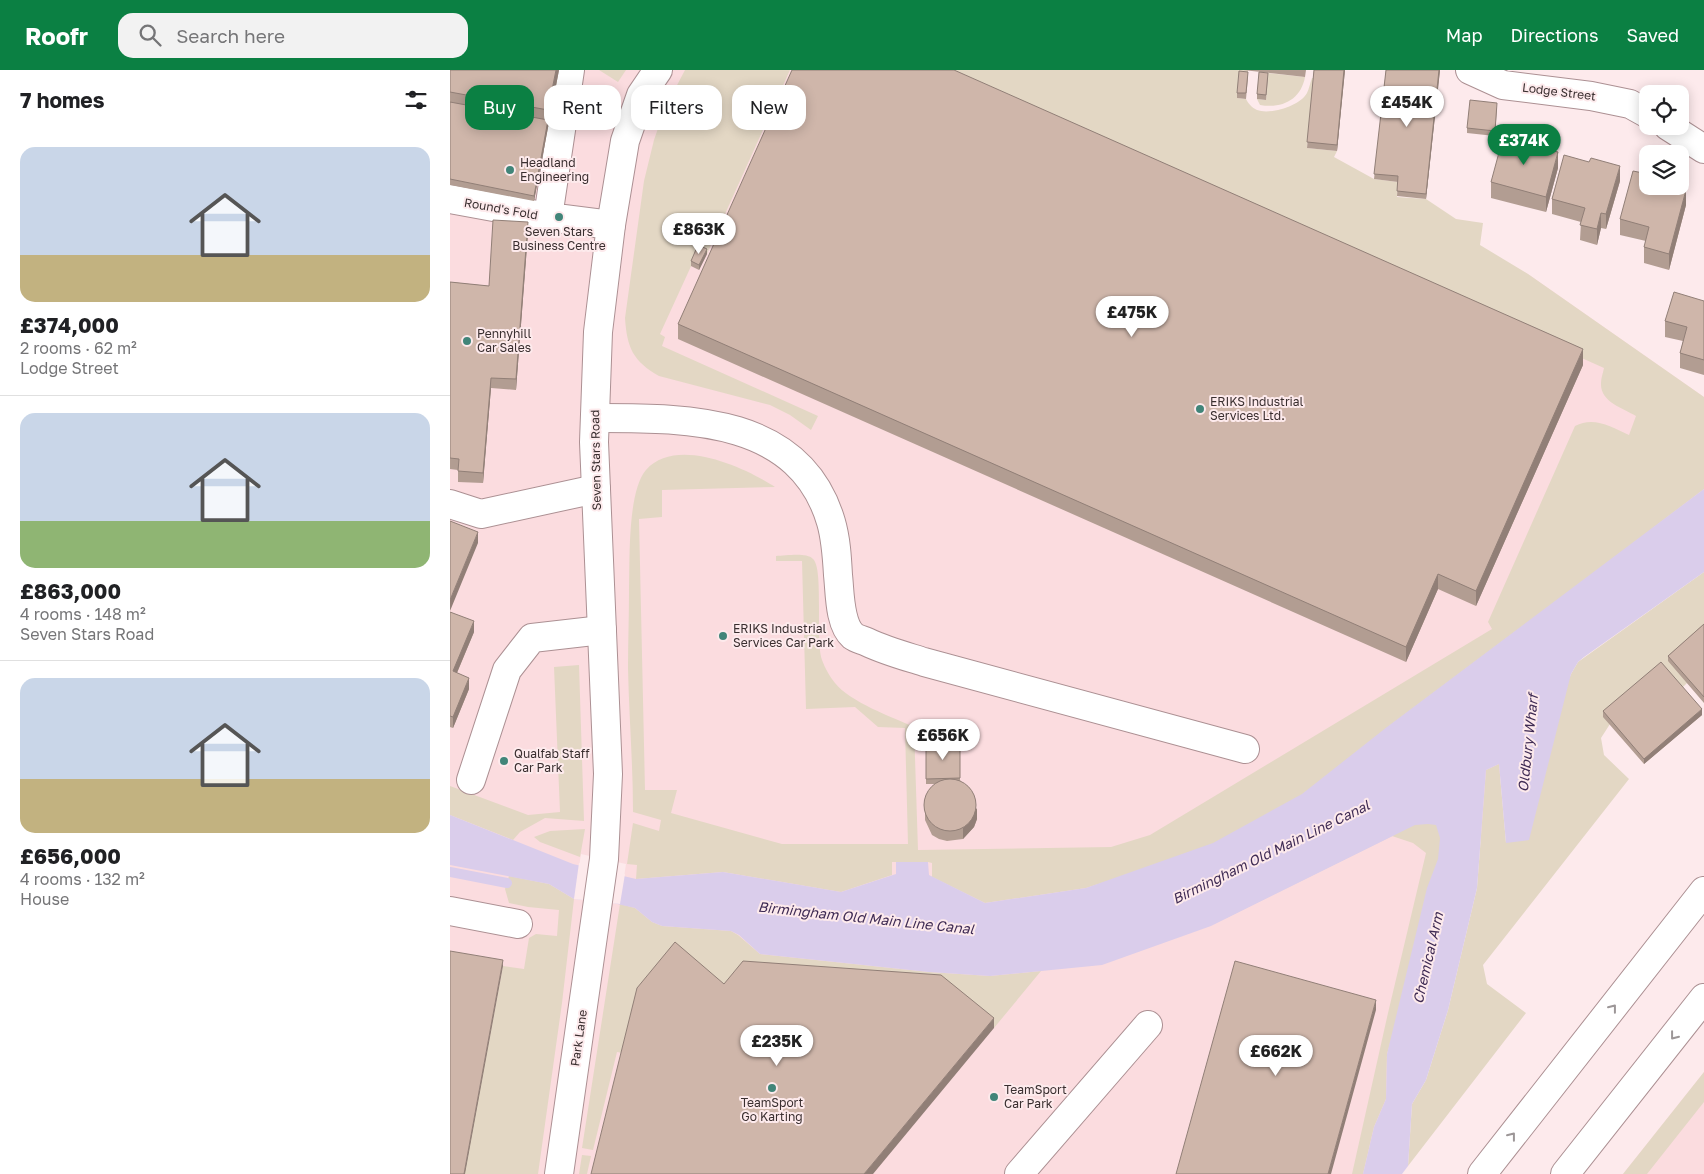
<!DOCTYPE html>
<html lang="en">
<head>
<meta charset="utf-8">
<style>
  body { margin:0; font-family:"Golos Text",sans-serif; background:#f2f2f2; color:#202124; height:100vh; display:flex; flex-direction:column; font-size:19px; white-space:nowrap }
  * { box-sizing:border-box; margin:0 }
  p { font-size:16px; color:#757577 }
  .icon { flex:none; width:28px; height:28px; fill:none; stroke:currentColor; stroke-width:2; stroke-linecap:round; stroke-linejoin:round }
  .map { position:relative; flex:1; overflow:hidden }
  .drawer { display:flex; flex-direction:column; background:#fff; width:450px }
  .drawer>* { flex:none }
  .banner { position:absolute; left:15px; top:15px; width:475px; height:45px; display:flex; gap:10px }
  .fabs { position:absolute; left:1189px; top:15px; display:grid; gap:10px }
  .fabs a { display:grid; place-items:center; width:50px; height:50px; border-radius:10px; background:#fff; box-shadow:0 2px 12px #0003; font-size:25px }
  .price { position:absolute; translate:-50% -42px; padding:0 11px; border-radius:18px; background:#fff; color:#222; font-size:16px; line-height:32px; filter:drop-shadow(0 1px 2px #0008) }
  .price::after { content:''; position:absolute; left:50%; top:30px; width:15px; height:11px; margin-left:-8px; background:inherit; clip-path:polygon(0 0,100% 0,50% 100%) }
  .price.selected { background:#0b8043; color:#fff }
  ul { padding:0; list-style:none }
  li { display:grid; align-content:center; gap:10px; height:265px; padding:0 20px }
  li+li { border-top:1px solid #e0e0e0 }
  li span { display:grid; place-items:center; height:155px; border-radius:15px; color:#555 }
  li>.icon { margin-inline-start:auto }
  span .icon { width:90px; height:90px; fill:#fffc; stroke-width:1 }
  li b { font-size:21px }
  h2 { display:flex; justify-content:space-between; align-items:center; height:60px; padding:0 20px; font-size:21px }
  .tag { padding:0 18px; border-radius:15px; background:#fff; box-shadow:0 2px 12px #0003; font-size:18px; line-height:45px }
  .tag.selected { background:#0b8043; color:#fff }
  header { display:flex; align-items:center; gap:30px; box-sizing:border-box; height:70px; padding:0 25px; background:#0b8043; color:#fff }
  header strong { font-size:24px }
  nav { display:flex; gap:28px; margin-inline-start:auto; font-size:18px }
  .search { width:350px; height:45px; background:#f2f2f2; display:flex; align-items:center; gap:12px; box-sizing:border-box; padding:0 18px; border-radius:15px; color:#757577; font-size:19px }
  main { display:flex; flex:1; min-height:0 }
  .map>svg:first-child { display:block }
</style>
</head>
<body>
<header>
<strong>Roofr</strong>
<div class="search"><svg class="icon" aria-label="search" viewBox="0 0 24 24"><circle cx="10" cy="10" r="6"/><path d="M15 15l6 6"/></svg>Search here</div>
<nav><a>Map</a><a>Directions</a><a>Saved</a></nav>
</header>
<main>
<section class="drawer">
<h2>7 homes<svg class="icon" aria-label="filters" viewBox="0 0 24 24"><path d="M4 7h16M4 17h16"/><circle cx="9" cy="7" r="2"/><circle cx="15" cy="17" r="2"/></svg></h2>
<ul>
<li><span style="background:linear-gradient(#c9d6e8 70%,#c2b280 0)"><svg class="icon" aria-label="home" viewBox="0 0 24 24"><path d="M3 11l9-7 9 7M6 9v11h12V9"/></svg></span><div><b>£374,000</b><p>2 rooms · 62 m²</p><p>Lodge Street</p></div></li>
<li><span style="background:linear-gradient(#c9d6e8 70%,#8fb573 0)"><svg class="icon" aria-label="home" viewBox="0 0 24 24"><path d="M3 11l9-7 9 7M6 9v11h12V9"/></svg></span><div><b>£863,000</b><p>4 rooms · 148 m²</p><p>Seven Stars Road</p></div></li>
<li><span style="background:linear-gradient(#c9d6e8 65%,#c2b280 0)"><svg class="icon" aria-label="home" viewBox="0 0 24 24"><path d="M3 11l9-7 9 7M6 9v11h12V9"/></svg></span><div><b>£656,000</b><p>4 rooms · 132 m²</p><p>House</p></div></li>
</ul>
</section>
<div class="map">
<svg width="1254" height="1104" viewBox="0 0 1254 1104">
  <rect width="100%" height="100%" fill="#fdeaec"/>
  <path fill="#fbdcdf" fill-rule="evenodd" d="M0,0H615L1078,204L1254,327V463L1087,589L927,1104H0ZM131,784L176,794L170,834L124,829Z
    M1254,1002V1104H1173Z"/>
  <path fill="#e3d7c4" d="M149,0H176L168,12Z
    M235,0H340L257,184L248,181L210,264L215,267L212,276L368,346L361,360L340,345L320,335L209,306C183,291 177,278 175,248L194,111L204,70L215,38Z
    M486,0H798V7L789,6L787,28L796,29C798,33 802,38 807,40C820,45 850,36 857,23C859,19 860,13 862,8H864L857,78L887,81L884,87L924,109L948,112L947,127L976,129L1006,149L1033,153L1030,175L1078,204L1254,327V419L1119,522L840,739L771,775L636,818L535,833L482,807V793L478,792H442V805L391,822L273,802L186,809L187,795L177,794L183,753L209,761L211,750L183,742C183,694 179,646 178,598C178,573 179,547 179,522C180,493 177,422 196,400C226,366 294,397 325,417L212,420V447L189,449L195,720H227L221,743L332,774H458L455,658L428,657L405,637L356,639L352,491H326V486C336,486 356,482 363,489C374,498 365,572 372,590C375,598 380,607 385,613C400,632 442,647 464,657L468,780L661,777L700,765L1042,559L1038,552L1125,356C1144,346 1161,357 1179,365L1186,346C1173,338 1150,332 1151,313C1151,308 1153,303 1154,298Z
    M809,2L855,7C851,29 833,39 810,35L807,29L816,30L818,9L809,8Z
    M1254,502V560L1237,613L1230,620L1154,647L1160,654L1151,668L1154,685L1179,709L1033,895L1037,914L1076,943L958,1096L962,1034L976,1010L998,940L1027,818L1036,700L1049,694L1056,773L1121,604L1128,592Z
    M129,595L134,751L95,748L70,762L63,770L0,745V716L78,745L110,742L104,597Z
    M958,752H990L992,792L937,984L936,1029L924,1057L913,1104H902L938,943L976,783L963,773L942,766L774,849L805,825Z
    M135,759L130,787L90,772L84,767L100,761Z
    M59,806L99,814L124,829L112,933L88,1104H14L53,896L74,899L79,868L86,864L107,866L109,840L78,837L59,833L55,819Z
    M170,834L185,838L202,852L212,856L281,861L288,865L310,884L479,902L540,906L591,901L544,958L491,915L173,983L167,982L143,1080L132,1078Z
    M1254,1002V1032L1197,1104H1173Z
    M132,1085L141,1086L137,1104H129Z"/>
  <path fill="#dacdeb" d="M1254,419V502L1134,587L1128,592L1121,604L1079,770L1056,773L1049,694L1036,700L1027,818L998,940L976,1010L962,1034L958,1096L952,1104H913L924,1057L936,1029L937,984L977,818L988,789L990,768L986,755L978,754L965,755L761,856L652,895L540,906L479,902L310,884L289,865L281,861L212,856L202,852L185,838L163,833L124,829L99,814L0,795V745L123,794L186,809L273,802L391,822L446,804V792H478L479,805L535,833L636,818L763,773L852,724L937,657Z"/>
  <path fill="#fdeaec" d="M129,793L175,804L170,834L124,829Z"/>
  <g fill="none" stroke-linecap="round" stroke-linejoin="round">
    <path stroke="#dacdeb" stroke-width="10" d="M0,802L57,813"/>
    <g stroke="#ac9093" stroke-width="30">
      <path id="minor" d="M1020,0L1053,15L1141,26L1180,34L1198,44
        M1218,56L1254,79
        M0,129L98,147L161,155
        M98,147L120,0
        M145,348C235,348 350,346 381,452C386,469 387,487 388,505C390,522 389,554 403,566C407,569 413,570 417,572C436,581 455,586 474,592L795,679
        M0,434L31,444L146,419
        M21,710L57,600L82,568L152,560
        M0,841L68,854
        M569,1104L698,955"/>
    </g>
    <g stroke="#ac9093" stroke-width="30">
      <path id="major" d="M109,1104L154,789L158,704L144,372L148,262L161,155L175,71L191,25L208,0"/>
    </g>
    <g stroke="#ac9093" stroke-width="30">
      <path id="highway" d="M1032,1104L1254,821
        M1115,1104L1254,928"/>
    </g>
    <use href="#minor" stroke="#fff" stroke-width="28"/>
    <use href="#major" stroke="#fff" stroke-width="28"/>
    <use href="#highway" stroke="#fff" stroke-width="28"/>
  </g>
  <path fill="#b29d92" d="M0,0H109L84,131L0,115Z
    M793,0H856L855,7Z
    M864,0H895L887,81L857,78Z
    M936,0H990L976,129L947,126L948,112L924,109Z
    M798,7L796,29L787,28V23Z
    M818,8L816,30L807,29V24Z
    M1047,38L1045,66L1017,63V58Z
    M1083,76L1108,98L1096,142L1041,128V112Z
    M1170,111L1156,159L1151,158L1147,175L1130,170L1131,152L1102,144V129Z
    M1198,116L1236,135L1219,200L1194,193V177L1196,171L1170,165V149Z
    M78,163L66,320L41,318L33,413L8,412V400L0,399V212L39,216Z
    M257,184L249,200L241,196V191Z
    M1254,231V305L1230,298V283L1233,271L1215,267V251Z
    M228,254L1133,295L1026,536L988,519L956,592L228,269Z
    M0,542L24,562L7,603L19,619L3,658L0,657Z
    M1254,554V633L1218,591V586Z
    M1153,641L1252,645L1194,694L1153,647Z
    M510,674V710L527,749L524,757L513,769L497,771L489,769L482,765L475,750V740L485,714H476V675Z"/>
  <path fill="#917f77" d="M106,0H109L84,131V126L98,50V40Z
    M894,0H895L887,81V75Z
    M989,0H990L976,129V124Z
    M1108,82V98L1096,142V127Z
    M1170,96V111L1156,159V144Z
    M1236,120V135L1219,200V184Z
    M1151,143V158L1147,175V159Z
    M78,152V163L66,320V309Z
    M257,179V184L249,200V195Z
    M1133,279V295L1026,536V521Z
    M41,308V318L33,413V403Z
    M28,462V473L0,541V530Z
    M988,504V519L956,592V577Z
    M24,551V562L3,612V601Z
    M19,608V619L3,658V647Z
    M1252,639V645L1194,694V689Z
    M527,738V749L524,757L513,769V758Z
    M53,890V896L15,1104H14Z
    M926,930V940L881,1104H878Z
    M544,948V958L423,1104H414Z"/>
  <path fill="#cfb6aa" stroke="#917f77" d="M0,0H106L98,40L0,22Z
    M342,0H504L1133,279L1026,521L988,504L956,577L228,254Z
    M864,0H894L887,75L857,72Z
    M936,0H989L976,124L947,121L948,106L924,104Z
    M789,1L798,2L796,23H787Z
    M809,2L818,3L816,25L807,24Z
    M1020,30L1047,33L1045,61L1017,58Z
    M0,32L98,50L84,126L0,109Z
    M1054,64L1083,71L1082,76L1108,82L1096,127L1041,112Z
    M1114,85L1139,92L1141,88L1170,96L1156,144L1151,143L1147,159L1130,155L1135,138L1102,129Z
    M1183,101L1198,104V116H1224L1236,120L1219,184L1194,177L1199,157L1170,149Z
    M43,150L78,152L66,309L41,308L33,403L8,401L9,389L0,388V212L39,216Z
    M248,175L257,179L249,195L241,191Z
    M1224,222L1254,231V290L1230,283L1237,257L1215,251Z
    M0,451L28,462L0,530Z
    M0,542L24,551L3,601L19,608L3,647L0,646Z
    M1254,554V627L1218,586Z
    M1211,592L1252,639L1194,689L1153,641Z
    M510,674V708L476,709V675Z
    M474 735a26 26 0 1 1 52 0a26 26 0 1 1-52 0Z
    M225,872L274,914L293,891L491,905L544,948L414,1104H141L187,918Z
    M0,881L53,890L14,1104H0Z
    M785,891L926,930L878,1104H726Z"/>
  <defs><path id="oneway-chevron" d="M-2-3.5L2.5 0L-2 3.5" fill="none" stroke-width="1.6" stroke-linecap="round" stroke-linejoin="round" transform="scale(1.25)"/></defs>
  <g stroke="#9c9697">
    <use href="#oneway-chevron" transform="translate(1163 938) rotate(-52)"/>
    <use href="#oneway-chevron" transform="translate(1224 966) rotate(128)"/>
    <use href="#oneway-chevron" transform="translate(1062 1066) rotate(-52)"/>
  </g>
  <g fill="#418579" stroke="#fdeaec" stroke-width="2">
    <circle cx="60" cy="100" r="5"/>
    <circle cx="109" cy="147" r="5"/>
    <circle cx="17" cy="271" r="5"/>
    <circle cx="750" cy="339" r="5"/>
    <circle cx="273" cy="566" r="5"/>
    <circle cx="54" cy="691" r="5"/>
    <circle cx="322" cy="1018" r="5"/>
    <circle cx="544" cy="1027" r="5"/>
  </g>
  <g text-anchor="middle" stroke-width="4" stroke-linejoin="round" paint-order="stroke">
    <g font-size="12" fill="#392e2f" stroke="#fdeaec">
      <text transform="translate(1109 22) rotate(7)" y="4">Lodge Street</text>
      <text transform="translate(51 139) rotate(10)" y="4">Round's Fold</text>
      <text transform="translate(146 390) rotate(-91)" y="4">Seven Stars Road</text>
      <text transform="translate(129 968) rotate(-82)" y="4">Park Lane</text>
    </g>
    <g font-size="12" fill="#392e2f" stroke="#fdeaec" text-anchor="start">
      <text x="70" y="97">Headland<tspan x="70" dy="14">Engineering</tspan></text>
      <text x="109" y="166" text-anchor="middle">Seven Stars<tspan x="109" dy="14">Business Centre</tspan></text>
      <text x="27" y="268">Pennyhill<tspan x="27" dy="14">Car Sales</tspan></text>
      <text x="760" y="336">ERIKS Industrial<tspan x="760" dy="14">Services Ltd.</tspan></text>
      <text x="283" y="563">ERIKS Industrial<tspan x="283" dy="14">Services Car Park</tspan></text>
      <text x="64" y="688">Qualfab Staff<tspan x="64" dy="14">Car Park</tspan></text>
      <text x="554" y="1024">TeamSport<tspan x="554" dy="14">Car Park</tspan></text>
      <text x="322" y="1037" text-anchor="middle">TeamSport<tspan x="322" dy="14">Go Karting</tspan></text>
    </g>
    <g font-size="14" font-style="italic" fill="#3f2b54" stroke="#fdeaec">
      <text transform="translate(1078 673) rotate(-84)" y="5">Oldbury Wharf</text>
      <text transform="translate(821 782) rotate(-26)" y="5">Birmingham Old Main Line Canal</text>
      <text transform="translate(416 848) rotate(6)" y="5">Birmingham Old Main Line Canal</text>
      <text transform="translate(978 888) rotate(-77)" y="5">Chemical Arm</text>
    </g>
  </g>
</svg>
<div class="fabs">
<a><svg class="icon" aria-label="locate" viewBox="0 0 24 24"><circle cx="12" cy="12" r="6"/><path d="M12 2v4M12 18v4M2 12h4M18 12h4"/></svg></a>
<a><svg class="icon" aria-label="layers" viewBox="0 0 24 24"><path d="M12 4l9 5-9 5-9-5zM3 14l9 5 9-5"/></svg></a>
</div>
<b class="price" style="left:957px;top:58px">£454K</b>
<b class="price selected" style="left:1074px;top:96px">£374K</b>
<b class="price" style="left:249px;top:185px">£863K</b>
<b class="price" style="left:682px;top:268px">£475K</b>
<b class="price" style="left:493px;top:691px">£656K</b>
<b class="price" style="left:327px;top:997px">£235K</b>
<b class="price" style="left:826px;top:1007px">£662K</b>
<div class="banner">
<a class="tag selected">Buy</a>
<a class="tag">Rent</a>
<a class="tag">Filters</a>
<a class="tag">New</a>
</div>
</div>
</main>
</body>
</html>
